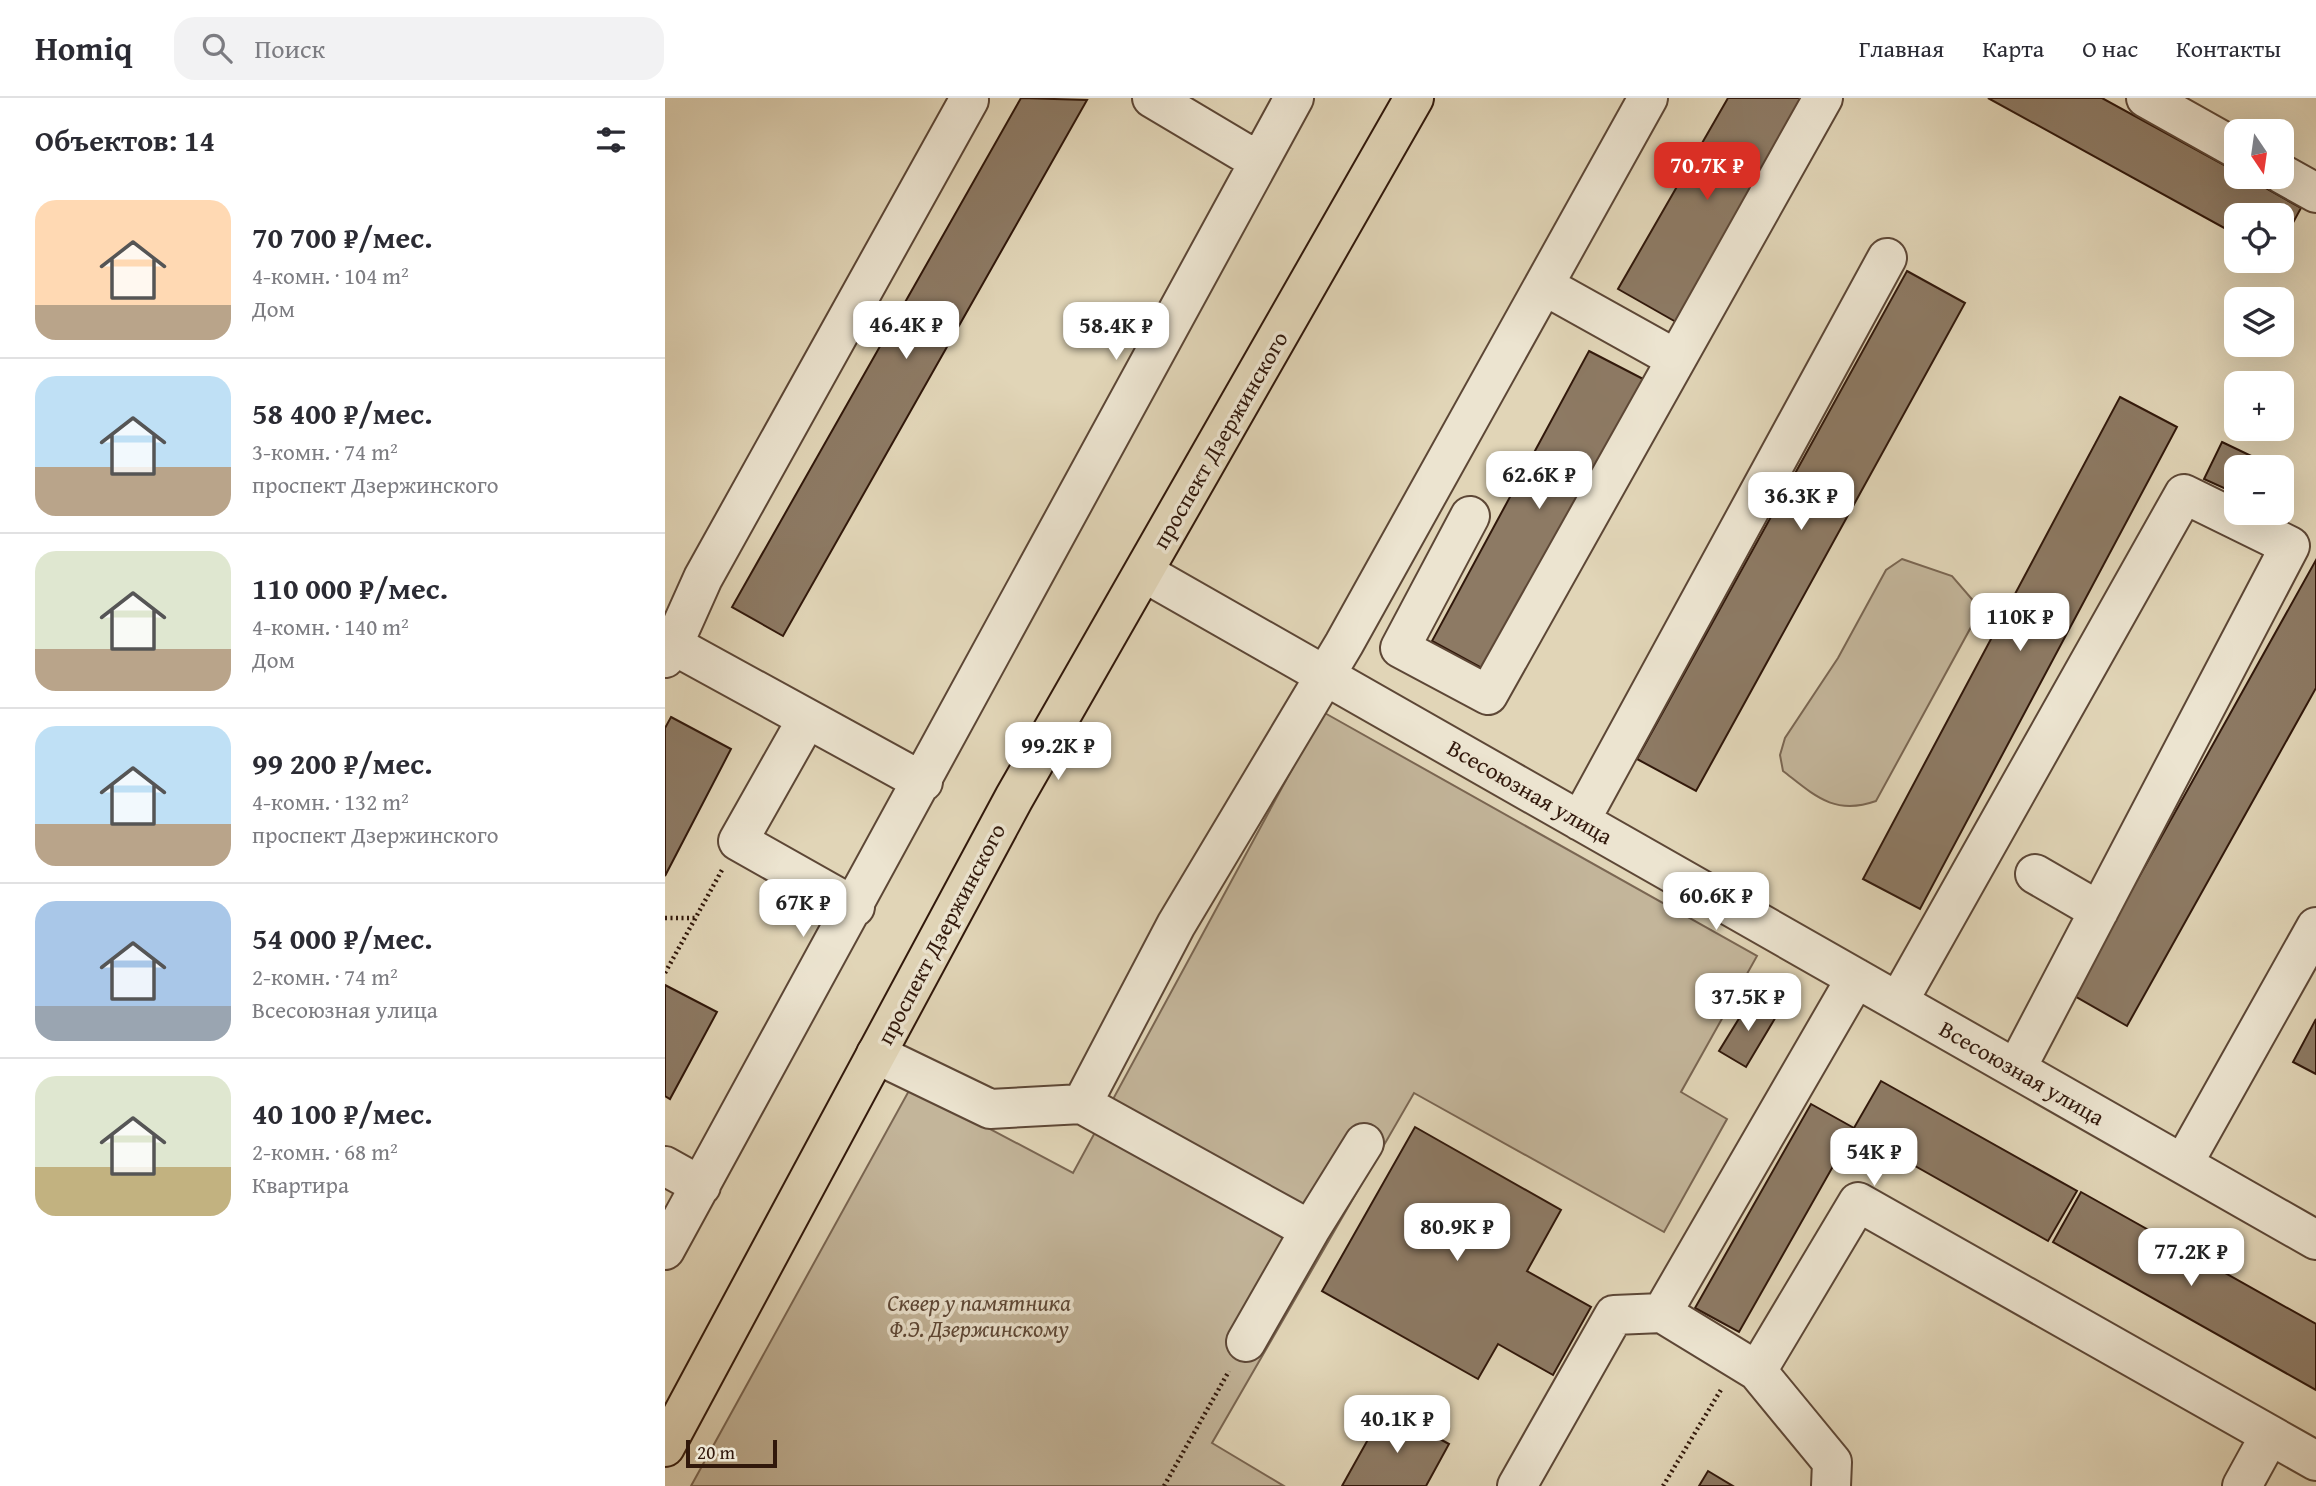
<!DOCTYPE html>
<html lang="ru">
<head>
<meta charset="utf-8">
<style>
  body { margin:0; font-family:"Gentium Book Plus",serif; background:#f2f2f3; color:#2b2b33; height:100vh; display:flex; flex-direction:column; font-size:26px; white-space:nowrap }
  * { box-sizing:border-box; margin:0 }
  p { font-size:23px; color:#7c7c81 }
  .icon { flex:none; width:38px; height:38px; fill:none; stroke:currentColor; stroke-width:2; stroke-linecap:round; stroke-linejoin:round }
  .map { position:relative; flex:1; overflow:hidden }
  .sheet { display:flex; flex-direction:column; background:#fff; width:665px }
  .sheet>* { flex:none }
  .needle { width:46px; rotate:167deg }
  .buttons { position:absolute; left:1559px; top:21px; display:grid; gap:14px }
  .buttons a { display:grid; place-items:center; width:70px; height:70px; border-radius:14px; background:#fff; box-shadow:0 7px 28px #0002; font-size:35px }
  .scale { position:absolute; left:21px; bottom:18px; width:91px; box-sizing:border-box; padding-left:7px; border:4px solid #31180b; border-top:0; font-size:19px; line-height:24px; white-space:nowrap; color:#31180b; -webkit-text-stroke:5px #ece4d0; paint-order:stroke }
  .price { position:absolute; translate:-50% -60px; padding:0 16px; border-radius:14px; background:#fff; color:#222; font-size:23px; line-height:46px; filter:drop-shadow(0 2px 4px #0008) }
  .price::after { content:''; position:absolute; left:50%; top:42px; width:21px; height:16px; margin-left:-10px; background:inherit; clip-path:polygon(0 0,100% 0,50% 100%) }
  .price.on { background:#d93025; color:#fff }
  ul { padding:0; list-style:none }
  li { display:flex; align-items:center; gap:21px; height:175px; padding:0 35px }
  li+li { border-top:2px solid #e1e1e2 }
  li span { display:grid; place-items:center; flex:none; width:196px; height:140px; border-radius:21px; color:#555 }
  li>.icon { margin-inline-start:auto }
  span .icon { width:84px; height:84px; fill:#fffc; stroke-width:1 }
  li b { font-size:30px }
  h2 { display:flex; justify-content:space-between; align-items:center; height:84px; padding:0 35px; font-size:30px }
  header { display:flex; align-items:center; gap:42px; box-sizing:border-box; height:98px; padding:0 35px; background:#fff; border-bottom:2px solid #e1e1e2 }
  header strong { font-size:33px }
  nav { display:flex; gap:38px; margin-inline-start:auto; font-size:24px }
  .search { width:490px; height:63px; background:#f2f2f3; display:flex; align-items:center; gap:18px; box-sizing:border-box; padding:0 24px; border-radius:21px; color:#7c7c81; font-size:26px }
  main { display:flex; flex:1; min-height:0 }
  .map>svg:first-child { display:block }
</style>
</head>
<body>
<header>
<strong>Homiq</strong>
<div class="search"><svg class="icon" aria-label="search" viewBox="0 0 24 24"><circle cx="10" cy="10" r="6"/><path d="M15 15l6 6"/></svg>Поиск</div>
<nav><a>Главная</a><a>Карта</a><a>О нас</a><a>Контакты</a></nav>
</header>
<main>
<section class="sheet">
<h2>Объектов: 14<svg class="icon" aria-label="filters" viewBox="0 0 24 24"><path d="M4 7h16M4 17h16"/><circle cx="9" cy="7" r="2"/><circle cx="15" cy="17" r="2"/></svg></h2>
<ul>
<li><span style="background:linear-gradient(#ffd9b3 75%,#b9a48a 0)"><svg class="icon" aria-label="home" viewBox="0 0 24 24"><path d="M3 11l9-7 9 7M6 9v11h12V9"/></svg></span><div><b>70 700 ₽/мес.</b><p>4-комн. · 104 m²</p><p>Дом</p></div></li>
<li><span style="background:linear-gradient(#bfe0f5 65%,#b9a48a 0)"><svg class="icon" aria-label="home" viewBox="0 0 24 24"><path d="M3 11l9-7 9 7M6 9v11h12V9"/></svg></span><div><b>58 400 ₽/мес.</b><p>3-комн. · 74 m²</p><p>проспект Дзержинского</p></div></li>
<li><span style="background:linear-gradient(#dfe7d0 70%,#b9a48a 0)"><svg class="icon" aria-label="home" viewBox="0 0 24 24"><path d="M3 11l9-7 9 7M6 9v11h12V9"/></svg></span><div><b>110 000 ₽/мес.</b><p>4-комн. · 140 m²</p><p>Дом</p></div></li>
<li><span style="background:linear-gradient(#bfe0f5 70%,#b9a48a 0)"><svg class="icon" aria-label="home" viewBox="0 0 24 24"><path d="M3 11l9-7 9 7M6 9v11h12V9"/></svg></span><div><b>99 200 ₽/мес.</b><p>4-комн. · 132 m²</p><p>проспект Дзержинского</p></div></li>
<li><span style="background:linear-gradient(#a9c7e8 75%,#9aa5b1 0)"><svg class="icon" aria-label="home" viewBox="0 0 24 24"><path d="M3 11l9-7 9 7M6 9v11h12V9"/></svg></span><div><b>54 000 ₽/мес.</b><p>2-комн. · 74 m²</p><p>Всесоюзная улица</p></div></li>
<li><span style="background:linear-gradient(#dfe7d0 65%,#c2b280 0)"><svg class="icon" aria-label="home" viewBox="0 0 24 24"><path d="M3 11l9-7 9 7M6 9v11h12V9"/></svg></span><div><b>40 100 ₽/мес.</b><p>2-комн. · 68 m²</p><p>Квартира</p></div></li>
</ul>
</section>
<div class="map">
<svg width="1651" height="1388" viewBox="0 0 1651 1388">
  <rect width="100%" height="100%" fill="#e1d5b7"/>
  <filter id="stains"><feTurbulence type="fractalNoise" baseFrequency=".00286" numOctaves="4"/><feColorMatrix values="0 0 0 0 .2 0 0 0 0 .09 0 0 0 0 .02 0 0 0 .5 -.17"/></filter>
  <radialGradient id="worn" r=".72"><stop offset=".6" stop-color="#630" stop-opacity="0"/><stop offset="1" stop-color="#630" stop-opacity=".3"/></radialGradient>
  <path fill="#c3b59a" stroke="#7a6652" stroke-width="2" d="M1237,461L1287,478L1312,507L1306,529L1211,703C1169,718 1149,697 1118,673L1115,657L1120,640L1173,560L1221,472Z
    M658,614L1092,858L1016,994L1062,1021L999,1134L749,995L547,1345L619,1388H26L246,989L408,1075Z"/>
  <path fill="#8d7a64" stroke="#31180b" stroke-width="2" d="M356,0L422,2L118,538L67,509Z
    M1063,0H1139L1011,224L953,191Z
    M1323,0H1437L1572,74V79H1581L1636,110L1617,145V117H1572V137Z
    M1242,173L1300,205L1031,693L972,661Z
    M924,253L982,283L824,574L767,543Z
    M1455,299L1512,329L1255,811L1198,781Z
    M1557,344L1601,365L1599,369H1572V396L1539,381Z
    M1651,462V590L1462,928L1408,897Z
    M6,619L66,651L0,778V630Z
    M0,887L52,914L5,1001L0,998Z
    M1086,901L1112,917L1081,969L1054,953Z
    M1651,921V976L1628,964Z
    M1216,983L1412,1093L1383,1143L1188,1033L1074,1234L1030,1210L1146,1006L1189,1030Z
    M750,1029L896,1112L862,1173L926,1209L888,1277L833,1246L813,1281L657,1193Z
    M1416,1094L1651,1226V1292L1388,1144Z
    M720,1311L784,1346L761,1388H677Z
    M1043,1373L1068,1388H1034Z"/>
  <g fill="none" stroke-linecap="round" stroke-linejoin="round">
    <g stroke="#5d4736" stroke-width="42">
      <path id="minor" d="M487,0L593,63
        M1481,0L1572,51
        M1617,76L1651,95
        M880,188L1011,261
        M805,418L735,550L823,597L1158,0
        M480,475L1651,1142
        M8,547L38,480L304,2
        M0,560L8,547L258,684
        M142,621L73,743L190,809
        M915,723L1222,160
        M1370,776L1434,813
        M1233,904L1519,396L1625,448L1351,971
        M211,956L325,1011L417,1006
        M1518,1066L1651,829
        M0,1068L36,1088
        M645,1132L699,1045
        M0,1152L629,0
        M997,1215L1191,880
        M581,1244L645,1132L417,1006L511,827L679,546L983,0
        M1092,1273L1193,1104L1651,1363
        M852,1388L949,1217L997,1215L1092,1273L1167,1364L1166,1388
        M1577,1388L1605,1337"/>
    </g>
    <g stroke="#31180b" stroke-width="42">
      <path id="major" d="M0,1349L349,700L749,0"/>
    </g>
    <path stroke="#31180b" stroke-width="4.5" stroke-dasharray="2 3.5" stroke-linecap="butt" d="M0,820H30
      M0,875L57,772
      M499,1388L564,1273
      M998,1388L1057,1290"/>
    <use href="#minor" stroke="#ece4d0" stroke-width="38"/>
    <use href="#major" stroke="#e1d5b7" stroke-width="38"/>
  </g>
  <g text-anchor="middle" stroke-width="7" stroke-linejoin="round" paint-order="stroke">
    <g font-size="23" fill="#31180b" stroke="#ece4d0">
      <text transform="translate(555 342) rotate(-60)" y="8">проспект Дзержинского</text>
      <text transform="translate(865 694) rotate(30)" y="8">Всесоюзная улица</text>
      <text transform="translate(276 836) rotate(-62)" y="8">проспект Дзержинского</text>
      <text transform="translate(1357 975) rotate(30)" y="8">Всесоюзная улица</text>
    </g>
    <g font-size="23" font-style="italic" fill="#5d4736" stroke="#ece4d0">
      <text x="314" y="1213">Сквер у памятника<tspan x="314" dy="26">Ф.Э. Дзержинскому</tspan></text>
    </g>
  </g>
  <rect width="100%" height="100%" filter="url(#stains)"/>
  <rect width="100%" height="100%" fill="url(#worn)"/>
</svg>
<div class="buttons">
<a><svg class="needle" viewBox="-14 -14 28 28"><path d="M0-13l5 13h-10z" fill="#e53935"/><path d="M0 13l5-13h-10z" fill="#7c7c81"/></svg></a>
<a><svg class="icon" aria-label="locate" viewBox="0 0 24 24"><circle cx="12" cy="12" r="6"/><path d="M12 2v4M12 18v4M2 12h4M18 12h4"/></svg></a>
<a><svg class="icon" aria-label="layers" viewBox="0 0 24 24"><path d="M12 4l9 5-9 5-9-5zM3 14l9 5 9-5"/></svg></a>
<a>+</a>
<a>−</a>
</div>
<div class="scale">20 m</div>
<b class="price on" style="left:1042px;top:104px">70.7K ₽</b>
<b class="price" style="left:241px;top:263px">46.4K ₽</b>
<b class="price" style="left:451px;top:264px">58.4K ₽</b>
<b class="price" style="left:874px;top:413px">62.6K ₽</b>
<b class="price" style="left:1136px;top:434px">36.3K ₽</b>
<b class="price" style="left:1355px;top:555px">110K ₽</b>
<b class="price" style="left:393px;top:684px">99.2K ₽</b>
<b class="price" style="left:1051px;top:834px">60.6K ₽</b>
<b class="price" style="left:138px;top:841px">67K ₽</b>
<b class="price" style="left:1083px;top:935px">37.5K ₽</b>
<b class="price" style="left:1209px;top:1090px">54K ₽</b>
<b class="price" style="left:792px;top:1165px">80.9K ₽</b>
<b class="price" style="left:1526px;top:1190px">77.2K ₽</b>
<b class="price" style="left:732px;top:1357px">40.1K ₽</b>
</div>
</main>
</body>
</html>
